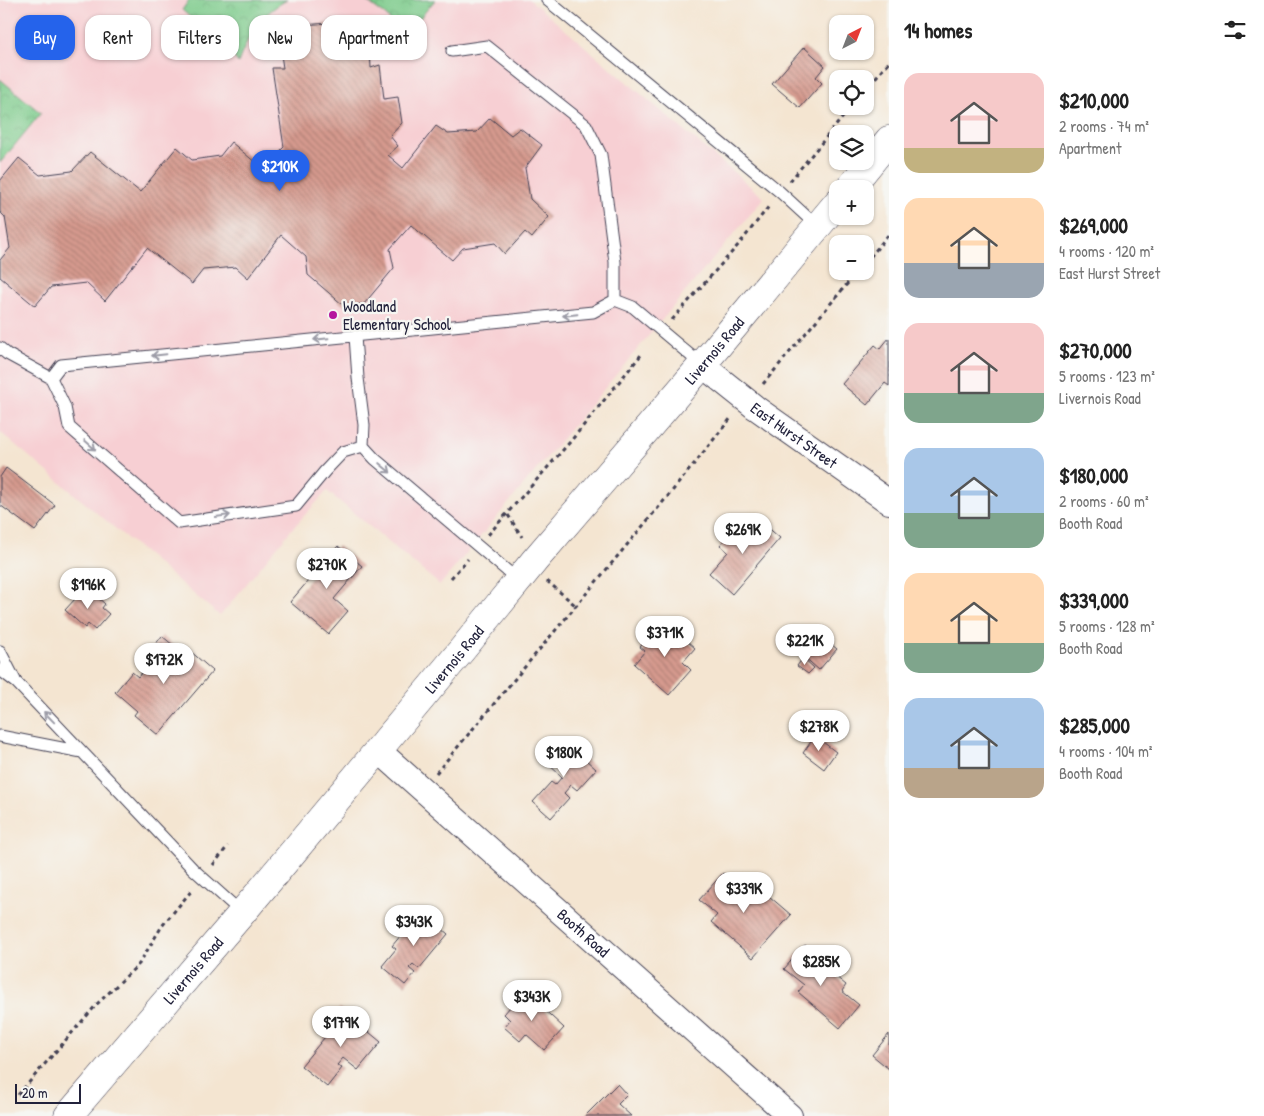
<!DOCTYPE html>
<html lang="en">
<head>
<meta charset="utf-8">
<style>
  body { margin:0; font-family:"Patrick Hand",sans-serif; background:#f6f6f6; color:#222; height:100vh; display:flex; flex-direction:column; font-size:19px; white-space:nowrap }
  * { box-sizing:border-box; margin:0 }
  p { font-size:16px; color:#767676 }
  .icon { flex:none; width:28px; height:28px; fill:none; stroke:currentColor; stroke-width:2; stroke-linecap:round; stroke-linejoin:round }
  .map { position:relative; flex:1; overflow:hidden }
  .details { display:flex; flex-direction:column; background:#fff; width:375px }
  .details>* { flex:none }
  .top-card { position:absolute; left:15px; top:15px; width:475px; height:45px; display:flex; gap:10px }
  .needle { width:32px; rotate:42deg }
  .buttons { position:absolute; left:829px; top:15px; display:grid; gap:10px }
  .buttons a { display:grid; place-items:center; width:45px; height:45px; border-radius:10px; background:#fff; box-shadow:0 1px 4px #0004; font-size:25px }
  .scale { position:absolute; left:15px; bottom:12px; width:66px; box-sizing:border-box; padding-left:5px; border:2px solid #22223b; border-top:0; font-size:14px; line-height:18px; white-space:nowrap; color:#22223b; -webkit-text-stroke:4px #f6f6f2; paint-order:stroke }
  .price { position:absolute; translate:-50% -42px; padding:0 11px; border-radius:18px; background:#fff; color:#222; font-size:16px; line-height:32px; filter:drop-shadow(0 1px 2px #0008) }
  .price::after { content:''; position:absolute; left:50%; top:30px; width:15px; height:11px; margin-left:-8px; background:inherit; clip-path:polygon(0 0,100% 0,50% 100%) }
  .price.selected { background:#2563eb; color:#fff }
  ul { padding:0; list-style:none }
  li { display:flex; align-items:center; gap:15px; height:125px; padding:0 15px }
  li span { display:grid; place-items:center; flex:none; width:140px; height:100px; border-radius:15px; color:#555 }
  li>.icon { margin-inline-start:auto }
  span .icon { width:60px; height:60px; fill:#fffc; stroke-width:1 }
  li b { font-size:21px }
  h2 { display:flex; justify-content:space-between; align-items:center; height:60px; padding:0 15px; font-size:21px }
  .tag { padding:0 18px; border-radius:15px; background:#fff; box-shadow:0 1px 4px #0004; font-size:18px; line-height:45px }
  .tag.selected { background:#2563eb; color:#fff }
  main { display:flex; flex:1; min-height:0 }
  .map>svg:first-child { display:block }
</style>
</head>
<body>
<main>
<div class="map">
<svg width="889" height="1116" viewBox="0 0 889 1116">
  <defs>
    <pattern id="park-crowns" width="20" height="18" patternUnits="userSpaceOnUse" patternTransform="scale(1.25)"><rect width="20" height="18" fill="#7dcb8b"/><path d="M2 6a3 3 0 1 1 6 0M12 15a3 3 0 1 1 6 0" fill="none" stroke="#6cae79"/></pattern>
    <pattern id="building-back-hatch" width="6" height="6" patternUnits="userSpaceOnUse" patternTransform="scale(1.25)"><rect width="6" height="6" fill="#d69a8e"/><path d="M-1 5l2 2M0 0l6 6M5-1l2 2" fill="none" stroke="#ad7d75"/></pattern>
  </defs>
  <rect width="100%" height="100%" fill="#f6f6f2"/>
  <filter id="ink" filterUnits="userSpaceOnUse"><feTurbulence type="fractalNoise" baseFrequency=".02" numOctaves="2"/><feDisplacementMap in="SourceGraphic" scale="10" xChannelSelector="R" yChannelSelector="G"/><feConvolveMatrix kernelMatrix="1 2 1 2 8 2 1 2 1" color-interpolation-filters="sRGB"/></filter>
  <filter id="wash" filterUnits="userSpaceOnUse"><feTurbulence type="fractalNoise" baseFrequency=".0096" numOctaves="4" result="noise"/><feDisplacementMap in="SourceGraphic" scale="20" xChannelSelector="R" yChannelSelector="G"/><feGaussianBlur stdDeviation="1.12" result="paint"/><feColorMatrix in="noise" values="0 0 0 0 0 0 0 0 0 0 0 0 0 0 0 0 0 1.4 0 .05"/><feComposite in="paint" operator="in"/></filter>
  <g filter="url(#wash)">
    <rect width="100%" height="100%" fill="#f4e5d1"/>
    <path fill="#f7cfd3" d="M0,0H530L764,198L440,585L327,491L292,529L220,616L0,432Z"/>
    <path fill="url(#park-crowns)" stroke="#507663" d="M189,0H287C259,15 249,34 238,63L232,54L182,10Z
      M365,0H435L411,29L407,48L387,16Z
      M0,79L41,113L0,163Z"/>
    <g id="blocks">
      <path fill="url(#building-back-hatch)" d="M346,22L347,34L369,33L371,68L380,65L384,99L398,97L402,123L390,136L398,146L388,155L403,168L436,126L448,134L477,132L490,118L511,135L520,128L542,145L525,168L530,199L549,217L532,238L525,232L505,254L495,243L463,248L452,260L411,225L390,249L394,268L364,304L343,305L308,275L306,257L281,235L248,278L236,267L203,270L192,284L147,248L105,301L86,283L51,287L35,306L0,277V260L10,248L5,217L0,212V181L19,158L40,175L72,171L90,152L140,192L177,147L192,160L220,156L231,142L275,179L284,168L273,158L284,147L272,68H283L279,41L301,38V25Z
        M804,47L825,66L816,77L822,83L800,108L772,84Z
        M889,338V386L885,383L867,405L842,384L875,345L880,349Z
        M6,468L55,505L35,531L0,505V477Z
        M757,518L780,538L732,594L709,573L728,552L720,545L733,530L741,537Z
        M338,546L362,566L334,599L348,611L328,634L290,602Z
        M86,587L105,604L102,608L109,614L95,630L88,624L85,628L65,610Z
        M663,620L695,648L683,662L691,670L669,695L634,664L645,651L640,647Z
        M820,635L837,649L819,670L802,655Z
        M162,636L185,655L189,650L213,671L158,735L134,715L137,711L115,692L132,672L138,677L152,661L146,656Z
        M803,658L814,668L808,674L797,666Z
        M815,736L836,752L824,769L803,753Z
        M564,740L596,769L577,790L571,785L564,793L569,798L551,818L533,802L551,782L555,785L562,777L545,761Z
        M723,873L747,894L751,890L758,895L762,890L791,915L753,958L711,922L717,915L699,900Z
        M421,911L448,934L419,969L413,964L409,968L415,973L405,985L382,966L396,949L392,946Z
        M805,945L827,963L824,967L846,985L842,991L859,1005L840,1028L798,992L804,985L784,969Z
        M524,991L564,1028L544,1050L526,1034L520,1041L504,1027L510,1020L504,1014Z
        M340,1008L381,1042L358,1070L343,1058L337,1065L342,1068L327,1087L301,1066L334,1026L329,1022Z
        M889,1034V1069L872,1055Z
        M617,1084L627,1095L618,1104L631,1116H585Z"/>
    </g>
  </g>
  <g filter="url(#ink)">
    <use href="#blocks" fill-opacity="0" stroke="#423f52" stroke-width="1"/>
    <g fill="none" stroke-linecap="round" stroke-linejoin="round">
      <g stroke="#423f52" stroke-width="13">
        <path id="lane" d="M547,0L780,192L817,226
          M452,51L487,46L586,125L601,155L615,262V300L633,307L702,365
          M355,336L358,378L364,425L363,446
          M0,348L7,354L51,378L65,407L69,427L179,523L296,506L325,471L343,452L363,446L375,459L518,580
          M51,378L61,365L593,312L615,300
          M0,651L15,680
          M0,670L17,683L193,869L242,913
          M0,736L82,752"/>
      </g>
      <g stroke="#423f52" stroke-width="26">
        <g id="street">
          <path id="s1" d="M702,365L756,408L889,502"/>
          <path id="s2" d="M378,750L790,1116"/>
        </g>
      </g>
      <g stroke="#423f52" stroke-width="29">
        <g id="secondary">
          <path d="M849,189L889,140"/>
          <path id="s3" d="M68,1116L242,913L461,651L535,560L702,365L838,202"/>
        </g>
      </g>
      <path stroke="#423f52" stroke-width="3" stroke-dasharray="4 4" stroke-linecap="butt" d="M865,90L889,62
        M790,181L852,106
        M865,263L889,234
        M672,320L740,243L770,205
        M763,384L858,271
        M508,515L522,537
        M488,535L570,442L641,355
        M451,578L468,559
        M547,581L575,605
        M436,773L673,490L731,418
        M213,865L228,846
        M18,1095L97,1004L139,964L162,926L193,889"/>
      <use href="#lane" stroke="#fff" stroke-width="11"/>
      <use href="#street" stroke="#fff" stroke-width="24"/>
      <use href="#secondary" stroke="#fff" stroke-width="28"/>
    </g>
    <defs><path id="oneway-shaft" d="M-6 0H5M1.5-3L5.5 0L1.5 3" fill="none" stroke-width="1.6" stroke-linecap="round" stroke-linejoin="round" transform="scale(1.25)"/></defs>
    <g stroke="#9c9ca7">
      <use href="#oneway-shaft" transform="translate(570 315) rotate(174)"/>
      <use href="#oneway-shaft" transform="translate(321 339) rotate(174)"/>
      <use href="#oneway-shaft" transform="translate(159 355) rotate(174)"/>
      <use href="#oneway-shaft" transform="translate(90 445) rotate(41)"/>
      <use href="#oneway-shaft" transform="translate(385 468) rotate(40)"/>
      <use href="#oneway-shaft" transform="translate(223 516) rotate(-8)"/>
      <use href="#oneway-shaft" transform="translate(49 717) rotate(-134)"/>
    </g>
  </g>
  <circle fill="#b5179e" stroke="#f6f6f2" stroke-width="2" cx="333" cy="315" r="5"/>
  <g text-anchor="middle" stroke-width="4.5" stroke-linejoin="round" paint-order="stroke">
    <g font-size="16" fill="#22223b" stroke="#f6f6f2" text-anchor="start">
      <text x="343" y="312">Woodland<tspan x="343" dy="18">Elementary School</tspan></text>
    </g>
    <g font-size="16" fill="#22223b" stroke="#f6f6f2">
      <text dy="6" stroke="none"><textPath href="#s3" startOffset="1002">Livernois Road</textPath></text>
      <text dy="6" stroke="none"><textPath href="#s1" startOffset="116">East Hurst Street</textPath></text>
      <text dy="6" stroke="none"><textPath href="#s3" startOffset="598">Livernois Road</textPath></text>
      <text dy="6" stroke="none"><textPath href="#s2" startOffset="275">Booth Road</textPath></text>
      <text dy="6" stroke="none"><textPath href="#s3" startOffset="192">Livernois Road</textPath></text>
    </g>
  </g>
</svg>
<div class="buttons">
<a><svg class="needle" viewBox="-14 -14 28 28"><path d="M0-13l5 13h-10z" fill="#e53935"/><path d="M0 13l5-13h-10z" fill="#767676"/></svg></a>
<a><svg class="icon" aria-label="locate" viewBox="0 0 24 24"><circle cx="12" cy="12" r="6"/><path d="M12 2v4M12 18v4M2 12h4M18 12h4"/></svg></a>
<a><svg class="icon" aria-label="layers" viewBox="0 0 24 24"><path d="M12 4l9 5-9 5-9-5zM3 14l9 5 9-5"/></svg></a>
<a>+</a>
<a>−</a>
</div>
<div class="scale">20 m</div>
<b class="price selected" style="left:280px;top:192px">$210K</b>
<b class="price" style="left:743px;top:555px">$269K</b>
<b class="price" style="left:327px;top:590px">$270K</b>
<b class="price" style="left:88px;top:610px">$196K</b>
<b class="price" style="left:665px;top:658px">$371K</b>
<b class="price" style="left:805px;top:666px">$221K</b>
<b class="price" style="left:164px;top:685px">$172K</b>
<b class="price" style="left:819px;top:752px">$278K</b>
<b class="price" style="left:564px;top:778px">$180K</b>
<b class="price" style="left:744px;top:914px">$339K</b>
<b class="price" style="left:414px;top:947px">$343K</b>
<b class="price" style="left:821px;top:987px">$285K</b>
<b class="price" style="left:532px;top:1022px">$343K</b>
<b class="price" style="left:341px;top:1048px">$179K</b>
<div class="top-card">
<a class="tag selected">Buy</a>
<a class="tag">Rent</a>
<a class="tag">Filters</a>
<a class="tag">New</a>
<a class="tag">Apartment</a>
</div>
</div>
<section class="details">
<h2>14 homes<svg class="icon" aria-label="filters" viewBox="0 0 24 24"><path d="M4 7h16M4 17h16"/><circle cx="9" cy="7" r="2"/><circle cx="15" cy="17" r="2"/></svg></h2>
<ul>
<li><span style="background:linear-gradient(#f6c9c9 75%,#c2b280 0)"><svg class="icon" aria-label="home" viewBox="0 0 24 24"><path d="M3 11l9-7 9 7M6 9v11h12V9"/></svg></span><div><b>$210,000</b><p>2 rooms · 74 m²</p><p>Apartment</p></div></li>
<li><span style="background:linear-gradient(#ffd9b3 65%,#9aa5b1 0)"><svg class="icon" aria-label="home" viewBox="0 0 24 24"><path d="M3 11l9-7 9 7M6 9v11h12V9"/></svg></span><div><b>$269,000</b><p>4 rooms · 120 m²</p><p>East Hurst Street</p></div></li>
<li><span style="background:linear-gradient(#f6c9c9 70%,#7fa58c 0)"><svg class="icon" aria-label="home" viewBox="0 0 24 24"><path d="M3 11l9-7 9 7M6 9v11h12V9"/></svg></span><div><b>$270,000</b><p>5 rooms · 123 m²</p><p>Livernois Road</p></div></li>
<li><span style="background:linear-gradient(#a9c7e8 65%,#7fa58c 0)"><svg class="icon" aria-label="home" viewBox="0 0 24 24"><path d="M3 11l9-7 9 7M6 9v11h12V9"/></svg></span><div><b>$180,000</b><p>2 rooms · 60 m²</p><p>Booth Road</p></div></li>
<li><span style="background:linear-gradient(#ffd9b3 70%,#7fa58c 0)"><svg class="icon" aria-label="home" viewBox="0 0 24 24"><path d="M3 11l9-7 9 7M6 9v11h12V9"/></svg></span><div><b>$339,000</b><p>5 rooms · 128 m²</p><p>Booth Road</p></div></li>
<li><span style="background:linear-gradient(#a9c7e8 70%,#b9a48a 0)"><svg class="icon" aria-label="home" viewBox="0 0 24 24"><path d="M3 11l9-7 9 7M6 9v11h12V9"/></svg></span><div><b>$285,000</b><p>4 rooms · 104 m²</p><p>Booth Road</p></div></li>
</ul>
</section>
</main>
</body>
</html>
